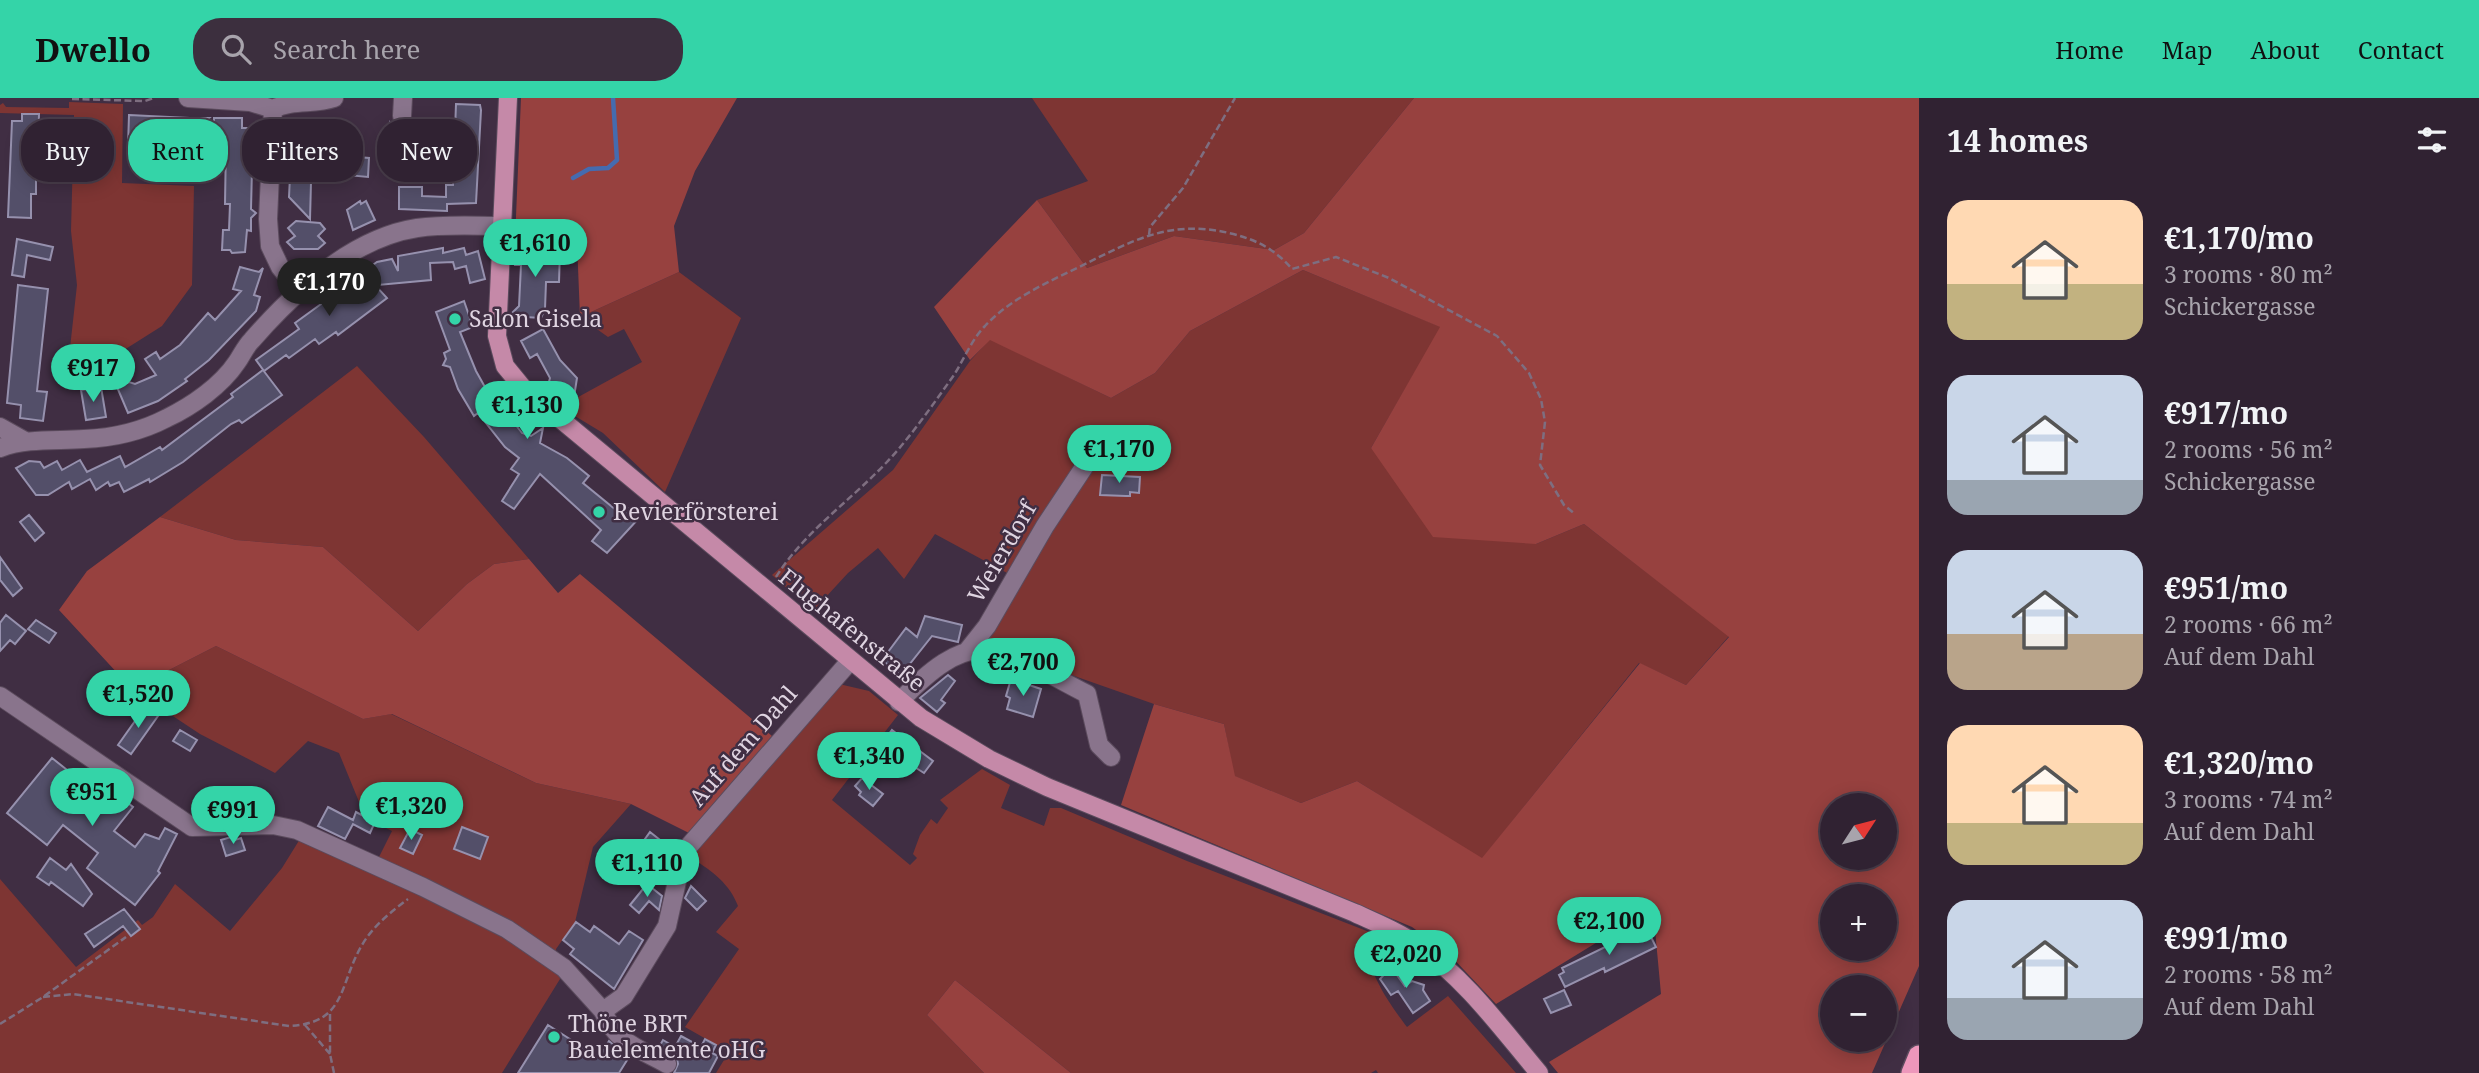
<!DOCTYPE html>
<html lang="en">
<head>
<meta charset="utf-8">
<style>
  body { margin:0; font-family:"Noto Serif",serif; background:#3c2f3e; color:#f1f3f6; height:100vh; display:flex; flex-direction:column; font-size:26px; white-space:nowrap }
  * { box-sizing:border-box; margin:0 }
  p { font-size:23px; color:#a8a4ac }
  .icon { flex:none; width:38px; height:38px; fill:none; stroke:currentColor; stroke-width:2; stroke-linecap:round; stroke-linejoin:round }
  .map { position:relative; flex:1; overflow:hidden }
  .drawer { display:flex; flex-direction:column; background:#302232; width:560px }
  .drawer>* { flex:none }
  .hud { position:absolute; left:21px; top:21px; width:665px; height:63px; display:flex; gap:14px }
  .needle { width:46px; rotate:54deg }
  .fabs { position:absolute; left:1820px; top:695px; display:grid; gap:14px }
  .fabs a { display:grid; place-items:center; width:77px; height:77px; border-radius:50%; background:#302232; box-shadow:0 4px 18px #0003,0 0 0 2px #4b3f4d; font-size:35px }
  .price { position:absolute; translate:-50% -60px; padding:0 16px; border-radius:24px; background:#34d4a8; color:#111; font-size:23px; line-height:46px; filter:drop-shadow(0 2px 4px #0008) }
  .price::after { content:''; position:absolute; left:50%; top:42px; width:21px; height:16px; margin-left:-10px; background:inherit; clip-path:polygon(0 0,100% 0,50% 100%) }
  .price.current { background:#222; color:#fff }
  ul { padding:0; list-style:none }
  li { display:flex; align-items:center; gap:21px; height:175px; padding:0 28px }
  li span { display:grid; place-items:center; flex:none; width:196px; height:140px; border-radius:21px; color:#555 }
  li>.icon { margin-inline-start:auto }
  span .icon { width:84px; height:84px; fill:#fffc; stroke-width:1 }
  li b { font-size:30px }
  h2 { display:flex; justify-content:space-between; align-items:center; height:84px; padding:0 28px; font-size:30px }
  .chip { padding:0 24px; border-radius:28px; background:#302232; box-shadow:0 4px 18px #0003,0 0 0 2px #4b3f4d; font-size:24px; line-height:63px }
  .chip.current { background:#34d4a8; color:#111 }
  header { display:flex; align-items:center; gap:42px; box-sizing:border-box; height:98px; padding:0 35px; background:#34d4a8; color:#111 }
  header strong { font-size:33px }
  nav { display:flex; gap:38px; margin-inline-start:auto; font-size:24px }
  .search { width:490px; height:63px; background:#3c2f3e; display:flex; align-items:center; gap:18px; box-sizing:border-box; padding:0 24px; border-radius:28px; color:#a8a4ac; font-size:26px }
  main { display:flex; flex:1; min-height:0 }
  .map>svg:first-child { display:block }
</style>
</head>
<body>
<header>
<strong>Dwello</strong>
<div class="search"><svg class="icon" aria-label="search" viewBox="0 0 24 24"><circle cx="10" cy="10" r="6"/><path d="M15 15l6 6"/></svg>Search here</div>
<nav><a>Home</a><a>Map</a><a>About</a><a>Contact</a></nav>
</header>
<main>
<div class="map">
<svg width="1919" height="975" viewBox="0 0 1919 975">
  <rect width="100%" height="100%" fill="#402e43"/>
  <path fill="#7e3533" d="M1032,0H1414L1304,135L1274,152L1174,138L1087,170L1037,102L1088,83Z
    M69,4L123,6L122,85L194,88L192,187L162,228L105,264L69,259L77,187L71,133L74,17L0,15V7L3,5L6,9L69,10Z
    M1303,172L1441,229L1371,350L1536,446L1584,426L1729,538L1686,587L1639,565L1482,761L1357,683L1301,705L1234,678L1224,626L1154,606L969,541L1009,476L935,436L904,481L878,450L848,475L813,513L772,477L893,372L970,263L990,241L1111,300L1155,275L1190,233Z
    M679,174L741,220L665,394L603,335L560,309L642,264L624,231L608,239L580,219Z
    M357,268L424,339L529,461L494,466L467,486L418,533L323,449L236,442L160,419Z
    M216,548L363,621L391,616L536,685L631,706L593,749L575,824L556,851L560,881L502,975H0V781L76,869L138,822L142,827L153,819L175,786L230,833L282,770L300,741L375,767L392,733L360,717L362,711L339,655L308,643L275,675L200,636L132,591Z
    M839,586L869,593L898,617L832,702L910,767L917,760L913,756L920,737L931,721L937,726L948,710L940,702L982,671L1010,687L1001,710L1044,728L1050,710H1061L1187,763L1377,837L1375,849L1371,847C1362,869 1394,912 1407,929L1448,898L1516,975H1378L1376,972L1371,975H1071L955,882L927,917L984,975H716L729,954L685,929L739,851L716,834L738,808C730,786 712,773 693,761L701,744Z"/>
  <path fill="#97413f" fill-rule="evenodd" d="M521,0H737L695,73L674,128L679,174L580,219L577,144L515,142Z
    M1414,0H1919V868L1872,975H1558L1549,964L1661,896L1653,810L1496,906L1448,855L1412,829L1121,707L1154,606L1224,626L1235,678L1301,705L1357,683L1482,760L1640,565L1686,587L1729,539L1584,426L1536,446L1433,439L1371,350L1440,229L1303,172L1190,233L1155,275L1111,300L990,242L970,262L934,209L1037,102L1087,170L1174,138L1274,152L1304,135ZM1885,707V760H1832V707ZM1885,798V850H1832V798ZM1885,889V942H1832V889Z
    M160,419L236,442L323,449L418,533L467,486L494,466L529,461L558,495L580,476L772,638L689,735L631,706L536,685L392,616L363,621L216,548L132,591L59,512L87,473Z
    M955,882L1071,975H984L927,917Z"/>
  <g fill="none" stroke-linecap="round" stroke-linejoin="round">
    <path stroke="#456baf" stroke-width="4.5" d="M573,80L589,71L608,70L617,62L613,0"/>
  </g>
  <path fill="#534f69" stroke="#9691ae" stroke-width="2" d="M456,6L480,7L481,12L476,105L447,106V113L399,111V89H422V98L446,99V87H453Z
    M22,16H39L38,52L43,53V64H36V96H31V120L8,119L12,23H22Z
    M129,17L190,20H209L189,36V51H180L128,48Z
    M214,20H242V30H253L251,111L256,115L251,120V133L247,132L245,154L232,155L230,152H222L223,132H229L230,106H225L226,45L213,43Z
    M390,24L402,29L413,25L415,32L412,45H389Z
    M308,34H320V56L369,60L368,79L326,75V85L311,84L310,121L289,99L292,37L308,38Z
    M360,103L361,106L366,103L375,122L353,132L347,112Z
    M296,123L320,125L325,131L318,138L325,145L318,151H294L287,144L295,138L288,130Z
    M17,141L53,149L50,162L27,157L24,179L12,177Z
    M516,149L560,152L559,184H546L545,211L541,220L509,218L519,208L521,167H515Z
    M443,150V155L464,150L466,157L478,153L485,181L470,185L466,168L455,171L453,164L430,165L431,182L378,187L370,169L377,164L392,161L398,173V158Z
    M240,169L259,174L263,170L254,197L260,199L256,213L209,262L185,281L187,283L158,303L128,315L117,289L129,284L135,286L156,277L145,261L156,254L160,261L180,247L208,215L215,222L241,193L233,191Z
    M363,174L387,200L338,237L336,234L319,246L315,241L289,260L286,257L264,273L256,262L299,231L295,225L332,198L329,194Z
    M18,187L48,191L37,293L47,294L43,323L20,320L21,307L7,305Z
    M464,203L473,229L460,234L476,273L490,298L492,296L522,335L531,338L543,330L540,345L567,360L589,378L583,385L616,412L622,405L639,420L607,455L592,443L601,432L540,376L514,411L502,403L519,376L511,371L519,360L505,349L478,315L474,318L458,291L450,269L443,267L446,261L444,255L450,252L436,214Z
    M543,231L560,262L577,280L574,299L568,297L563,300L547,291L550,280L537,256L530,260L521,243Z
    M263,272L282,297L242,325L239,322L231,326L183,364L150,384L149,381L124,394L119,384L110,388L108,384L96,392L90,381L72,391L69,384L48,397H36L16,370L29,363L40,364L44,370L57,363L62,372L80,362L87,374L120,358L125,369L160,349L162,352L233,299L231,296Z
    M101,289L106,319L86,322L81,292Z
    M1102,377L1140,379L1139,395L1130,394V398H1126L1100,397Z
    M29,417L44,435L35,443L20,424Z
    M0,459L22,490L13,498L0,482Z
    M6,517L26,533L15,546L10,542L0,553V525Z
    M925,518L962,527L958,544L932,538L901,577L882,562L906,530L917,539Z
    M36,522L56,535L49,545L28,531Z
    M948,577L955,583L941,602L945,605L937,614L920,600Z
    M1011,581L1041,591L1033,619L1007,611L1010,600L1006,598Z
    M145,609L158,618L131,656L118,647Z
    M180,632L197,642L190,653L173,643Z
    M892,632L933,663L924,675L891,654L875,675L865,668Z
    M52,660L91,691L99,682L133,709L114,733L135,749L145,736L159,741L165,730L177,736L158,773L160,775L135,807L87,770L98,755L63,727L47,747L7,715Z
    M862,680L883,696L873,708L859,697L861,694L855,688Z
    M328,709L353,722L356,714L375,724L370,735L353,726L345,741L318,728Z
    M462,729L488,739L480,761L454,751Z
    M410,731L422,737L413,756L400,750Z
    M650,734L660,742L636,777L625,769Z
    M231,739L235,742L241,740L245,752L226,758L221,742Z
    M50,760L66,772L71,766L92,796L83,808L51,784L49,787L37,779Z
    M647,786L662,798L659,812L649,803L639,815L630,807Z
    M691,788L706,803L697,812L685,800Z
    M124,811L140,831L131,838L123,828L94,849L85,836Z
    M576,824L590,834L594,828L619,846L629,833L643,842L614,891L570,856L574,851L563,842Z
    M1646,829L1656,849L1605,874L1604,870L1565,889L1559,877L1564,874L1562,870Z
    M1391,869L1405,888L1412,883L1424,887L1423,892L1430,903L1413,915L1398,893L1391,897L1380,881Z
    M1564,892L1571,907L1551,915L1544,901Z
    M548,927L587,952L602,955L609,943L629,959L619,975H518Z
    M681,938L701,949L705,941L716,947L712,955L718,958L709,975H674L678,966L677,961L659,949L663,942L675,949Z"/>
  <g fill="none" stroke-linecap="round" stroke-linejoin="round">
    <g stroke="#5b4b5d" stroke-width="20">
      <path id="minor" d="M188,0L250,4L273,11
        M273,11L268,121L270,148L280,169L299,193
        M273,11C294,1 313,7 334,0
        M402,18L403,0
        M0,329L25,343
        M0,350C27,340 56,343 84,341C112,340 142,333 167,320C192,308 221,288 237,264C242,257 245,249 252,242C293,195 351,140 417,130C445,126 474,128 502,128
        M968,552L987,528L1045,428L1100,345
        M0,598L192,729L273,727L297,732L423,789L507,831L564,870L603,913L624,898L667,828L682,761L689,748L850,563
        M899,604C978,521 999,551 1087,596L1099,647L1111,659
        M603,913C616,945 638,950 667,966"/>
    </g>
    <g stroke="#5b4b5d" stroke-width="20">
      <path id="major" d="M508,0L497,238L505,268L523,290L921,620L989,661L1047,689L1355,815C1376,825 1398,833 1417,847C1466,881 1501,930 1539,975"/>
    </g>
    <g stroke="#5b4b5d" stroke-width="24">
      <path id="highway" d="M1912,975L1919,958"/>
    </g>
    <path stroke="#7e6e80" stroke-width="2.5" stroke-dasharray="7 3.5" stroke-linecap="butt" d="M72,1L145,3L154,0
      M1149,137L1150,129L1183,90L1235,0
      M776,479C805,433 849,404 886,365C910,340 934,305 954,277C964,261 972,241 985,228C1010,201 1046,185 1079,169C1132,143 1169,121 1229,135C1255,141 1275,151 1292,171L1336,159L1389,180L1497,238L1529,275L1541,301L1545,324L1540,367L1564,407L1575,416
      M43,899L73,896L289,928C347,925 338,888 362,847C373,828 391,814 408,801
      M330,916V956L334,975
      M0,926L43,899L126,839
      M305,927L330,956"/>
    <use href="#minor" stroke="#89748c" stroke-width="18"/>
    <use href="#major" stroke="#c589a8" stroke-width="18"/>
    <use href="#highway" stroke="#ed97bb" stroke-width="21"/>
  </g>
  <g fill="#34d4a8" stroke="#402e43" stroke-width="2.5">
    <circle cx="455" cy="221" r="7"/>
    <circle cx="599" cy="414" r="7"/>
    <circle cx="554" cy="939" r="7"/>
  </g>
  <g text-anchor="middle" stroke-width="5" stroke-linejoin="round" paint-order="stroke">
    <g font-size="23" fill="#dfd4e1" stroke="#402e43" text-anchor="start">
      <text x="469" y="229">Salon Gisela</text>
      <text x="613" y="422">Revierförsterei</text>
      <text x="568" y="934">Thöne BRT<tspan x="568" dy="26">Bauelemente oHG</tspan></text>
    </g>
    <g font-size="23" fill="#dfd4e1" stroke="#402e43">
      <text transform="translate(1002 454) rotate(-60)" y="8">Weierdorf</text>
      <text transform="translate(852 532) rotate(39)" y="8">Flughafenstraße</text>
      <text transform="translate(743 648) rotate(-49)" y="8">Auf dem Dahl</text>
    </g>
  </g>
</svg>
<div class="fabs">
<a><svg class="needle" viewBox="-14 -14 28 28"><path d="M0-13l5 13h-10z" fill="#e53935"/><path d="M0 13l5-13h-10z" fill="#a8a4ac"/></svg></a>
<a>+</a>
<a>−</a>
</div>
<b class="price" style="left:535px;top:181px">€1,610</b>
<b class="price current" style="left:329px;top:220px">€1,170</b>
<b class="price" style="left:93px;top:306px">€917</b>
<b class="price" style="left:527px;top:343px">€1,130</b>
<b class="price" style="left:1119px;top:387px">€1,170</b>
<b class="price" style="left:1023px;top:600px">€2,700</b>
<b class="price" style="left:138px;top:632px">€1,520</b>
<b class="price" style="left:869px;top:694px">€1,340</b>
<b class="price" style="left:92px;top:730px">€951</b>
<b class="price" style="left:411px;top:744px">€1,320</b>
<b class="price" style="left:233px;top:748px">€991</b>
<b class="price" style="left:647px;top:801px">€1,110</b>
<b class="price" style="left:1609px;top:859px">€2,100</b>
<b class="price" style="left:1406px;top:892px">€2,020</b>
<div class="hud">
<a class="chip">Buy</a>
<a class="chip current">Rent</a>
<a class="chip">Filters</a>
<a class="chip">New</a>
</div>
</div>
<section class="drawer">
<h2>14 homes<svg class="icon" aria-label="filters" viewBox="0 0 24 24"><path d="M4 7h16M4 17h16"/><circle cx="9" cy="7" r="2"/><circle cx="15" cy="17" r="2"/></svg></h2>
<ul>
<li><span style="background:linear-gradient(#ffd9b3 60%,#c2b280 0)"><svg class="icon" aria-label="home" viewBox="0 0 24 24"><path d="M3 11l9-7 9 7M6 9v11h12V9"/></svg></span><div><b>€1,170/mo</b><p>3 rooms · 80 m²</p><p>Schickergasse</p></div></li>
<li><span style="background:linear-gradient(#c9d6e8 75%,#9aa5b1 0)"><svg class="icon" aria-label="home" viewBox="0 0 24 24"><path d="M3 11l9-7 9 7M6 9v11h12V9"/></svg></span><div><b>€917/mo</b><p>2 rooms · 56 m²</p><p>Schickergasse</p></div></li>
<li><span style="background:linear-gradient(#c9d6e8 60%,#b9a48a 0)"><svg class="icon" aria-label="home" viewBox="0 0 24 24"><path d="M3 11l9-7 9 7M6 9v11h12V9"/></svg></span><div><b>€951/mo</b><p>2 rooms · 66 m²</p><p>Auf dem Dahl</p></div></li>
<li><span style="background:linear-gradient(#ffd9b3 70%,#c2b280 0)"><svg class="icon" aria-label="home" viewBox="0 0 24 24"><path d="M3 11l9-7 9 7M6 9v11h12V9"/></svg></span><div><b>€1,320/mo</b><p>3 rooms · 74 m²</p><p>Auf dem Dahl</p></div></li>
<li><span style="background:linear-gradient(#c9d6e8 70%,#9aa5b1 0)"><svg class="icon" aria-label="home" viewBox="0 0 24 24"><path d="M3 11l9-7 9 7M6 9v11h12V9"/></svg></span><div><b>€991/mo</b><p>2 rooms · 58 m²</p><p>Auf dem Dahl</p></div></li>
</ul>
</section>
</main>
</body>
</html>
